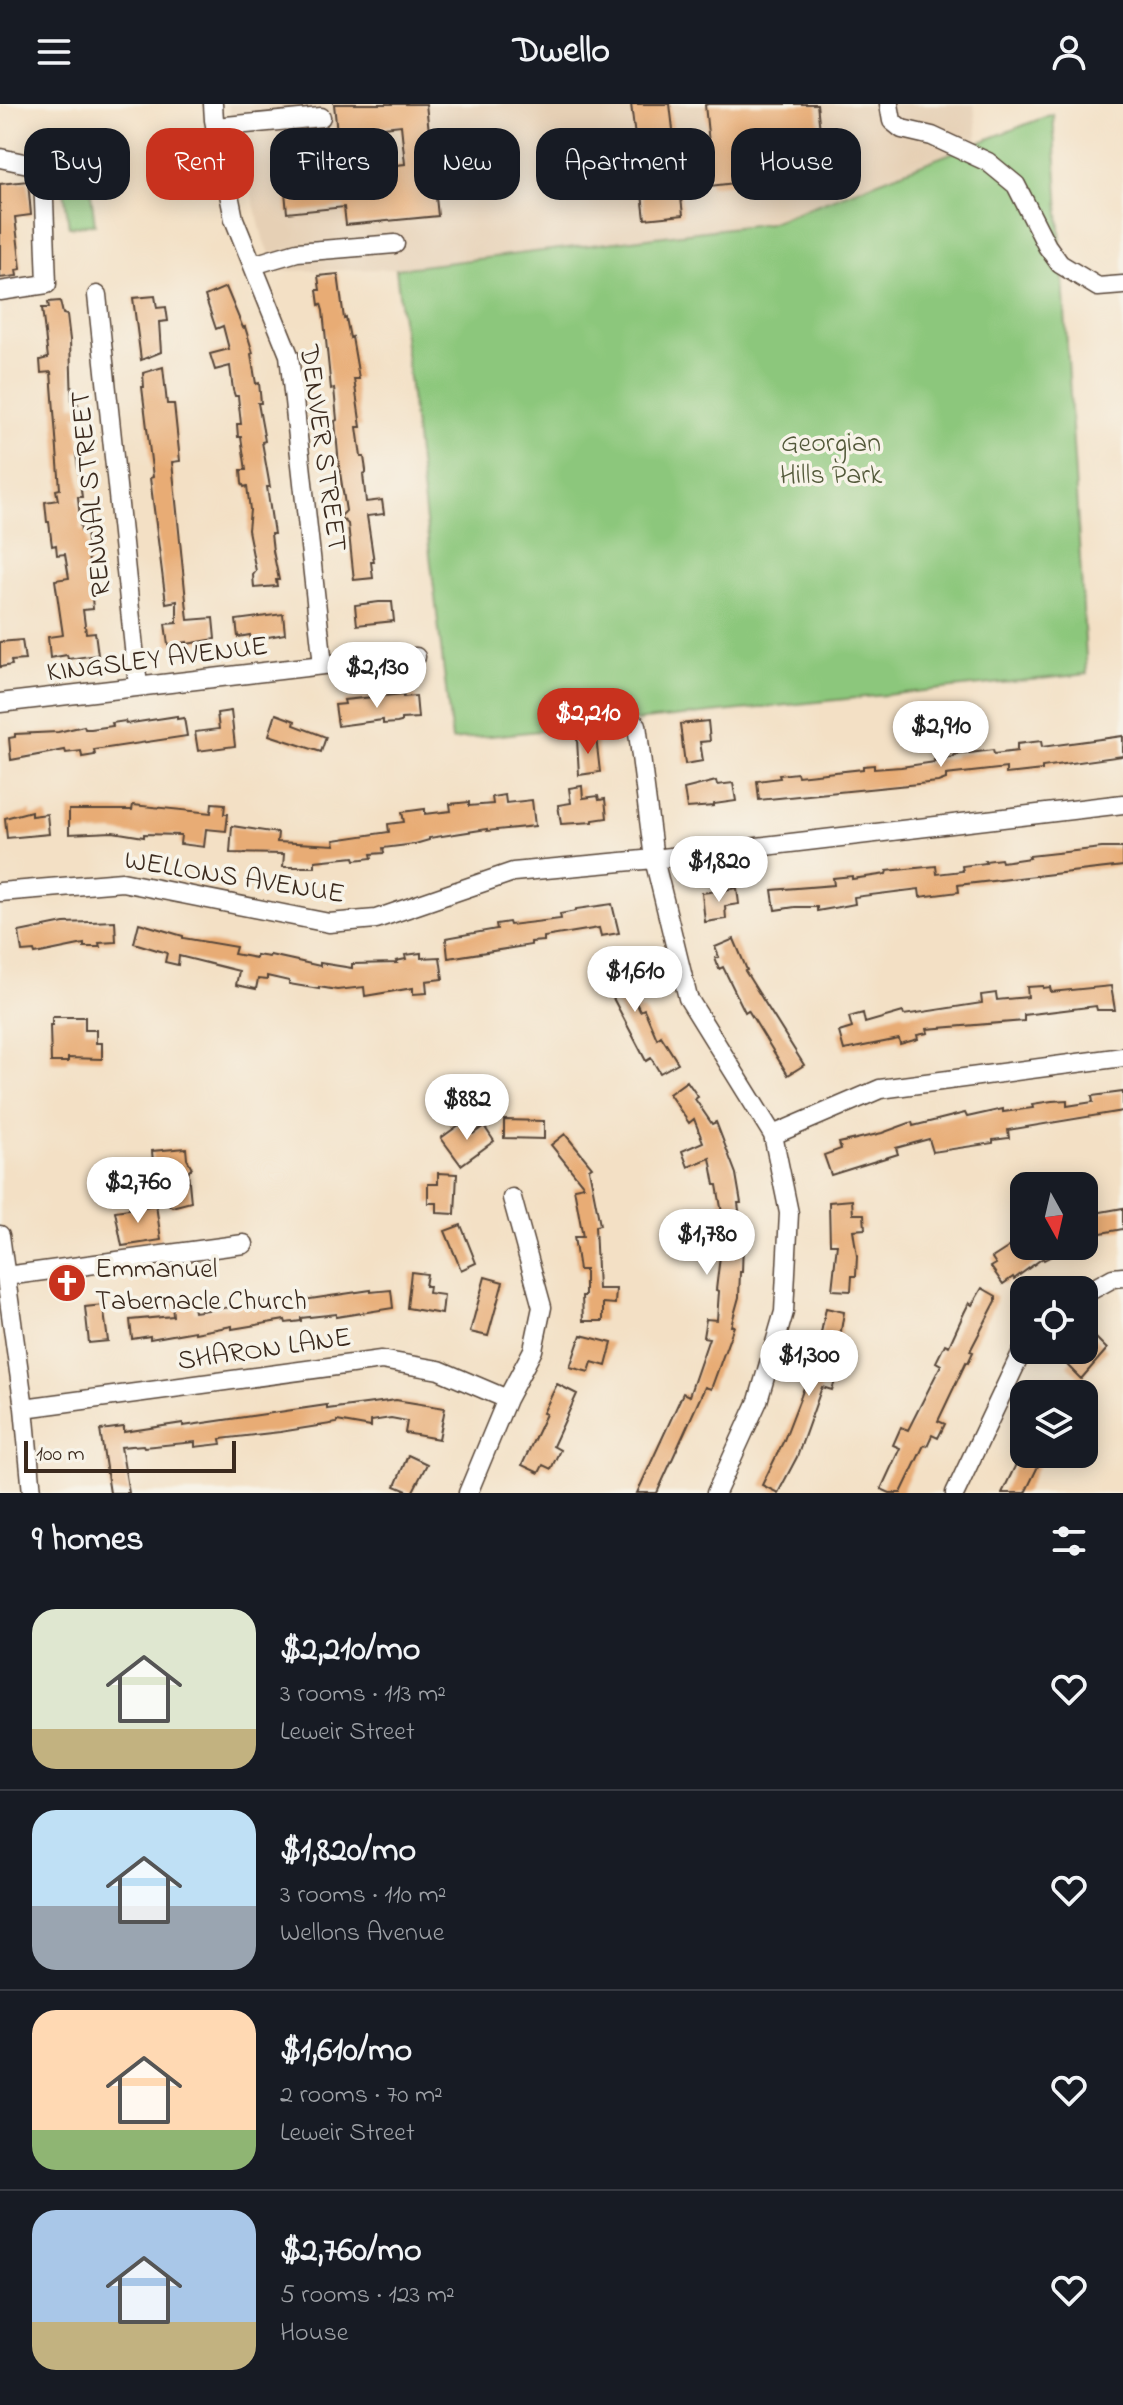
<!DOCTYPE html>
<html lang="en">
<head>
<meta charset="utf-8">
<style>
  body { margin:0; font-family:"Indie Flower",sans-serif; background:#20242c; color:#f1f3f6; height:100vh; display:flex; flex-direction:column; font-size:30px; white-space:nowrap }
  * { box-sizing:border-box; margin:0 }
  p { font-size:26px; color:#9ea1a6 }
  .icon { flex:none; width:44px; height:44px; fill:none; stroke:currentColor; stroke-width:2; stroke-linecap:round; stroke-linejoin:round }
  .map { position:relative; height:1389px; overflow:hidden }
  .drawer { display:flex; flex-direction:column; background:#171b24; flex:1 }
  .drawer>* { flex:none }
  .hud { position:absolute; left:24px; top:24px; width:1076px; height:72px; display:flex; gap:16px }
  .needle { width:52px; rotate:172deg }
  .controls { position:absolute; left:1010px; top:1068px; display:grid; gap:16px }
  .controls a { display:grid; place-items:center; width:88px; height:88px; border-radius:16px; background:#171b24; box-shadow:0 4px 20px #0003; font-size:40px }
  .scale { position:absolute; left:24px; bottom:20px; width:212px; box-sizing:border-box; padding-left:8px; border:4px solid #3b2a1e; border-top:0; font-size:22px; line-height:28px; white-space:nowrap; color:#3b2a1e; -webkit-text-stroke:6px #f7f3e8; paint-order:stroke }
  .price { position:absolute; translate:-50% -68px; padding:0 18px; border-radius:28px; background:#fff; color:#222; font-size:26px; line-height:52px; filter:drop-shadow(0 2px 4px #0008) }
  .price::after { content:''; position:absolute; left:50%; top:48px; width:24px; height:18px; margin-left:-12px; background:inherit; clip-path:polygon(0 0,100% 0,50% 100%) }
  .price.current { background:#c8321e; color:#fff }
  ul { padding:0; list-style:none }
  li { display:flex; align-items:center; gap:24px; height:200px; padding:0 32px }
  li+li { border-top:2px solid #363941 }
  li span { display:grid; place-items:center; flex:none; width:224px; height:160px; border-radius:24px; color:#555 }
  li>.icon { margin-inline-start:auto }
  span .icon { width:96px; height:96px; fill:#fffc; stroke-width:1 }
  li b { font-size:34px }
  h2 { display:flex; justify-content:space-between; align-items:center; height:96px; padding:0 32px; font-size:34px }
  .tag { padding:0 28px; border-radius:24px; background:#171b24; box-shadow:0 4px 20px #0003; font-size:28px; line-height:72px }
  .tag.current { background:#c8321e; color:#fff }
  header { display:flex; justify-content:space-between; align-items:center; height:104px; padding:0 32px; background:#171b24; font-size:36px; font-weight:700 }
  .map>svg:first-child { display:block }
</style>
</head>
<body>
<header><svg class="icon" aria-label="menu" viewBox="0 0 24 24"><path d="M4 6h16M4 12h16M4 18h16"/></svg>Dwello<svg class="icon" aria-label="person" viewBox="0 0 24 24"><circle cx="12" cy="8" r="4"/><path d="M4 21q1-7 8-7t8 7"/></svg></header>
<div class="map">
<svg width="1123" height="1389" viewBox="0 0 1123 1389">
  <rect width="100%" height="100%" fill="#f7f3e8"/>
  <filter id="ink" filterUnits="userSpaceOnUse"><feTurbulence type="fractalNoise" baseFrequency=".0125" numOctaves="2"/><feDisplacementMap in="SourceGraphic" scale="16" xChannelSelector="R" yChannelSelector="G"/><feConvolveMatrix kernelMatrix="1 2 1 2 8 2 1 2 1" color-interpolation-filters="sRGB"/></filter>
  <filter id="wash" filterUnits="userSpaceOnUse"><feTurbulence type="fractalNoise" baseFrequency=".006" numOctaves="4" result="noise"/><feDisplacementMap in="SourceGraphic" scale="32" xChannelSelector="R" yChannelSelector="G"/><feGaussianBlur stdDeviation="1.8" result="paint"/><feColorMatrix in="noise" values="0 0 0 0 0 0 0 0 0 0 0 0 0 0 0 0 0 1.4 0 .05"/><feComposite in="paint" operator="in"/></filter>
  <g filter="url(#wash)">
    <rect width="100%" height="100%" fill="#f3e0c5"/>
    <path fill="#e6d0b5" d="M228,0H974L978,39L769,119L396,165L280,167L264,138Z"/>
    <path fill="#8cc77c" stroke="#64784d" stroke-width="2" d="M1053,10L1087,570L452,636L396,165L769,119Z
      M89,74L95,120L69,123L63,77Z"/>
    <g id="blocks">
      <path fill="#e8ac74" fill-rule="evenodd" d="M334,0H426L438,112L346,121L344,103L287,109L280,33L337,28ZM401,21L405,60L368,64L365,25Z
        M631,0H670L683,111L645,115Z
        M708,0H817L822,44L771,49L772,64L751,66L752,77L710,82L705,49H710L705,1Z
        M28,77L31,111L15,113L21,165L16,166L17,172L0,174V80Z
        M338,170L344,215L346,214L350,234L352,233L357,262L359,275H354L361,323H357L361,353H364L366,366V369L363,370L366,398L382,396L384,410L367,412L374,458H371L373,474L354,476L348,420L340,413L346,407L339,362L335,317L337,316L334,284L331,285L323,207L321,200L319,201L317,186H320L318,172Z
        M226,183L243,224L245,223L253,249L251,250L256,280L259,279L261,299H258L265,337L262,338L270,383H267L274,430H271L273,447L279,476H276L277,482L254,484L253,471L256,467L248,426L250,406L247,382L244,383L242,379L241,366H246L241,333H238L237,320H241L238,292H235L233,286L230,262L215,266L210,250L229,245L223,222L216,225L205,192Z
        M155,192L157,204L166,203L168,217L159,218L161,248L141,256L133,194Z
        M60,197L63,210L67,211L70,236L72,301L78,300L80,312H75L81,348L76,349L82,393H78L81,427L86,426L93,505L83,506L86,529L95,528L98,551L68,555L67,551L50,554L48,533L63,531L55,476L69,474L65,450L57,451L56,441L52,442L49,418H47L45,398L58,396L56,386L60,385L51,268L41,269L40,256L48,254L42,204H49L48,198Z
        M163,263L167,300H174L180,357L172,358L188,516L213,514L215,535L187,540V538L168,541L165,520L177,519V497L166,499L150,374L153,373L142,283H144L143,269Z
        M379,498H392L394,517L357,521L355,501Z
        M283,510L285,530L251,536L250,531L238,533L236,516Z
        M22,536L25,556L11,557L12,561L0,563V538Z
        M403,590V593L416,592L418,614L401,615V618L397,619L383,620V616L338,622L335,601L345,600L344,596Z
        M231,607L235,642L198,647L195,628L219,625L217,609Z
        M276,610L295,617L294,621L326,633L321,648L269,631Z
        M177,612V615L184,614L187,632L94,646L95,651L82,653L81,647L66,649L65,646L11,656L9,634L15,633V630L58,628L84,622L85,625H91L113,622L112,619L125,617L126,620Z
        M708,617L710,637L700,638L703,657L685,660L680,620Z
        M1123,632V652L1042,663V666L1006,670V664L946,671V675L938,678L759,696L757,677L780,674L779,671L797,669L798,672L863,665V662L874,661V665L901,663L935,658L934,656L954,653V651L993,646L994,650L1017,647V640L1041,637L1042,643Z
        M596,633L600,668L579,671L577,635Z
        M716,677L717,681L733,679L736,697L714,700V702L687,704L684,685Z
        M582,682L583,694L598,692L599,696L605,695L607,714L593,716V718L561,720L558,701L571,699L569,684Z
        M505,691L506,699L532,696L535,722L487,727V725L429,734V736L415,740L383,744L384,749L371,750L372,754L355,756L354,753L315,757V763H283L284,750L230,749L232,722L278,729L277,738L335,741L334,736L389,728L388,720L404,718L402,708L425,705V710L451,707L450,700L469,698V702L493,700L492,693Z
        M212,699L225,700L224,710H228L226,727L206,725L204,743L180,740L181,731L144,730V733L113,728L69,730V706H132L133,701L211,709Z
        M31,707V712L47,710L49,730L7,734L5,714Z
        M1102,744H1123V762L958,781L959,788L920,793L919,785L854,793L855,800L834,804L817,807V803H795L775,806L772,786L834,781L833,774L852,772V775L886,770L887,767L936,762L937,770L963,767L962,762L986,759L985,757L1001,755L1002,758L1030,754L1029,752Z
        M737,784L739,800L725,802L726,815L705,818L702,789Z
        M612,800L619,829L601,832L599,824L544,833V837L531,838V841L448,854L446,834L497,825L496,820L509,818L510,821L561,815L560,810L576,807V805Z
        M115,817L116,838L99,839L100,843H84V840L35,850L34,847L22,848L19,828L64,819Z
        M139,819L183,832V834L236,843L234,850L256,854V851L269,853L270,851L320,862V859L352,864V860L397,859L396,857L406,855L405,851L421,849V854L440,853L443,875L426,877L427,889L413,890V884L365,892L364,883L337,886L319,883V885L289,880V877L267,872V876L258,875L256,885L236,881L239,867L179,852L178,861L165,858L167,849L134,839Z
        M734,835L747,866L745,867L804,961L788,971L748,906L745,908L723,863L719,865L715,854L719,853L715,843Z
        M618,848L620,854L624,853L631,873V880L628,881L640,907L644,905L657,935L661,932L678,959L660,969L651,954L646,957L613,894L600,853Z
        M1043,882V884L1050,883L1051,888L1111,882L1115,906H1097L1096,902L1024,911V917L927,925L928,929L917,931L918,935L900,940L899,935L844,946L839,928L852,924L849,913L863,909L865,919L903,908L904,911L982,899L981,891L996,889L997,896L1028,893L1027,883Z
        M52,913H85V926H96V939H102V955L68,954V958H51L50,921H52Z
        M687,977L698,993L695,995L712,1020L716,1018L736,1070L741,1099H738L741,1121H743L746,1138H743L742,1168H740L739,1193L731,1222H734L711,1285L705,1283L657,1389H637L683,1289L689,1292L709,1234L703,1233L706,1215L717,1216L719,1187L716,1186L720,1152L717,1130L706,1132L700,1111L722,1109L717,1081H715L710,1054L688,1063L682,1047L703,1038L694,1015L689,1019L669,990Z
        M1123,988V1007L1008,1026L1009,1034L993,1036V1039L933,1048L929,1035L896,1044L898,1050L831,1071L824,1051L841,1045L839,1039L882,1029L912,1018L913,1022L965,1009L967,1013L1003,1005V1008L1033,1004L1032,1000L1052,997L1067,996V1002L1093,998L1092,992Z
        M504,1016L544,1017V1035L504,1034Z
        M463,1018L473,1030L484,1022L494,1037L461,1061L441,1034Z
        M565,1030L592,1063L589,1065L600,1121L595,1122L598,1185H616L615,1200L603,1199V1217H583L582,1192H585V1166H579L574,1133H583L574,1084L584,1082L551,1041Z
        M186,1044L187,1055L192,1064L188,1068L191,1098L172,1103L156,1091L152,1047Z
        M438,1069L457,1070L455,1110L437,1109V1099H428V1080H438Z
        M852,1096L853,1110H864L865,1125L853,1126L857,1152L856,1172H852L851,1187L832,1186L837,1140H830L829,1098Z
        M156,1101L161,1136L122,1142L115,1107Z
        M1123,1104V1125L1085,1132L1084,1111Z
        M461,1121L476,1159L461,1166L445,1127Z
        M1020,1136L1024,1142H1071L1044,1156L1043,1154L1014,1175L1013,1173L1003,1180L991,1163L996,1160L992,1154Z
        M411,1168L427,1170L425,1182H429L428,1189L444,1191L442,1210L407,1204Z
        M485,1173L503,1178L488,1232L470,1228Z
        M982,1184L996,1192V1197L970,1247L973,1248L968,1259L966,1258L938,1317L945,1320L938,1334L932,1331L927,1342L924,1341L901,1389H890L881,1385L900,1344L893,1341L901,1323L908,1326L941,1261L936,1258L945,1240L949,1242L964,1209L969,1199L972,1201Z
        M371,1186V1188L391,1186L393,1204L336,1213V1210L301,1214V1217L286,1219L285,1216L232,1225V1222L195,1229V1227L150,1235V1232L132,1235L130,1216L173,1212L172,1199L192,1197L194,1208L276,1197L277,1200Z
        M103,1201L108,1237L89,1239L85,1203Z
        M826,1204L844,1208L836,1258L846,1261L842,1272L837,1270L832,1286L822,1283L797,1353L778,1389L762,1381L784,1336L801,1292L818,1244Z
        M581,1231L612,1239L606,1262L592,1258L589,1268L570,1263Z
        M1094,1232L1107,1245L1081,1275L1067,1261L1080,1246H1084V1242Z
        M557,1280L577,1290L553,1342L560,1346L551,1365L543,1361L539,1369L522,1361L546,1310L543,1309Z
        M396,1296L445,1304L439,1335L405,1329L407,1317L391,1314L371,1317V1323L337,1317V1319L280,1328L220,1335L221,1340L195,1343V1338L144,1343L143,1341L121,1343L129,1389H110L100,1326L124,1323V1328L183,1319V1322L327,1301V1305Z
        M1021,1350H1044L1025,1389H1002Z
        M408,1351L427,1360L412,1389L395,1382Z"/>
    </g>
  </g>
  <g filter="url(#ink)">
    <use href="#blocks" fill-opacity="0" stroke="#574537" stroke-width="2"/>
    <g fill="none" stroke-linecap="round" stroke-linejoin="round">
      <g stroke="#574537" stroke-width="21">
        <path id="minor" d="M213,0L214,16L234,115L289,251L323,561
          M889,0L892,17L902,25L932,32L988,58L1016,81L1047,142L1060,160L1098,183L1123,181
          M215,23L321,13
          M0,54L33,61L43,69L47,180L0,187
          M253,161L297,148L395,140
          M97,191L138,582
          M0,599L323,561L416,553
          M637,621L654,755L688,894L773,1031L789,1109L784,1208L758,1297L716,1389
          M0,788L122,778L329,819L376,815L513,768L654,755L1123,700
          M773,1031L880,985L1123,953
          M0,1131L24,1304L32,1389
          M6,1172L244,1140
          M1084,1190L1113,1174L1123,1173
          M24,1304L381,1256L439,1266L507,1295
          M468,1389L507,1295L533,1246L542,1203L512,1094
          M955,1389L1024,1243"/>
      </g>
      <use href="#minor" stroke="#fff" stroke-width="18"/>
    </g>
  </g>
  <defs>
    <g id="church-disc" transform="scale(2)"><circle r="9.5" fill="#c8321e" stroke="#f7f3e8"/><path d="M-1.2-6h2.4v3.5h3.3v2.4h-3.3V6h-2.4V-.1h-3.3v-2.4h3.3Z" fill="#fff"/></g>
  </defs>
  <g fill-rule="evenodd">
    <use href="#church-disc" x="67" y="1179"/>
  </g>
  <g text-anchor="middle" stroke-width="7" stroke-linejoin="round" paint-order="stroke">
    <g font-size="28" fill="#53593a" stroke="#f7f3e8">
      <text x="831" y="347">Georgian<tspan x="831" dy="32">Hills Park</tspan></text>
    </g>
    <g font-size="28" fill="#3b2a1e" stroke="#f7f3e8">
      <text transform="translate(325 344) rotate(82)" y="10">DENVER STREET</text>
      <text transform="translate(89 390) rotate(-96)" y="10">RENWAL STREET</text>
      <text transform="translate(157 553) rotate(-7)" y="10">KINGSLEY AVENUE</text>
      <text transform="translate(235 771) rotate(9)" y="10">WELLONS AVENUE</text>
      <text transform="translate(264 1243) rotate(-8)" y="10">SHARON LANE</text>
    </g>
    <g font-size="28" fill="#3b2a1e" stroke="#f7f3e8" text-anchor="start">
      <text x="95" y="1173">Emmanuel<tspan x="95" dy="32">Tabernacle Church</tspan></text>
    </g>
  </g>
</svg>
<div class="controls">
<a><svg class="needle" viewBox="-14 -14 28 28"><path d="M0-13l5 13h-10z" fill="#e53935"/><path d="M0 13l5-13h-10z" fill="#9ea1a6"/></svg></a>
<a><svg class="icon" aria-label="locate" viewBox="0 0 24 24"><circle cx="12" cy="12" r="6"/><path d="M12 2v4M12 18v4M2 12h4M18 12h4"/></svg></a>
<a><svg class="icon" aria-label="layers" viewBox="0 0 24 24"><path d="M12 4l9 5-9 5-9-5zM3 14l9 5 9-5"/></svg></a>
</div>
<div class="scale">100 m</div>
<b class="price" style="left:377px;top:606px">$2,130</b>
<b class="price current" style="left:588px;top:652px">$2,210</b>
<b class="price" style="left:941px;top:665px">$2,910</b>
<b class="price" style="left:719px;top:800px">$1,820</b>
<b class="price" style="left:635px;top:910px">$1,610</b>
<b class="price" style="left:467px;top:1038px">$882</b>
<b class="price" style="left:138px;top:1121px">$2,760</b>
<b class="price" style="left:707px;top:1173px">$1,780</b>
<b class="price" style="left:809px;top:1294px">$1,300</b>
<div class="hud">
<a class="tag">Buy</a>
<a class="tag current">Rent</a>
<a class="tag">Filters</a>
<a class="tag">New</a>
<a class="tag">Apartment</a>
<a class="tag">House</a>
</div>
</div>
<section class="drawer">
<h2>9 homes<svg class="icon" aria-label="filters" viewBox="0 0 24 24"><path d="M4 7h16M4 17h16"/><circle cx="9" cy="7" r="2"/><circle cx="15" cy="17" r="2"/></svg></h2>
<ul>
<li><span style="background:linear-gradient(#dfe7d0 75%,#c2b280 0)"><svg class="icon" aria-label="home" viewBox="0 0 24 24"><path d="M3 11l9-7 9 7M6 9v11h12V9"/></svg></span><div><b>$2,210/mo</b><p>3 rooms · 113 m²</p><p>Leweir Street</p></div><svg class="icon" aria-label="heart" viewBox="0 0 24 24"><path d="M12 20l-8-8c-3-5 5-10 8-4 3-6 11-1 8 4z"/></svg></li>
<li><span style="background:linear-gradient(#bfe0f5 60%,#9aa5b1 0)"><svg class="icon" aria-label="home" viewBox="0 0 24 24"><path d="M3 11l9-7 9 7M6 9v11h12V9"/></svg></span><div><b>$1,820/mo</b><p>3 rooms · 110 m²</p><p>Wellons Avenue</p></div><svg class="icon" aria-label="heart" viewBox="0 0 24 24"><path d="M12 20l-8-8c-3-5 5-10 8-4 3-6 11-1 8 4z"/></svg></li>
<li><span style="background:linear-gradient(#ffd9b3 75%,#8fb573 0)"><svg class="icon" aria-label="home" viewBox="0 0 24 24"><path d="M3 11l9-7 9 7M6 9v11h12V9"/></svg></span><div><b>$1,610/mo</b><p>2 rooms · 70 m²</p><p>Leweir Street</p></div><svg class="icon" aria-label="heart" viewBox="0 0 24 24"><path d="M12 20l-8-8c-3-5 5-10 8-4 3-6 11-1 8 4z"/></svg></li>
<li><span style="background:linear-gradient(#a9c7e8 70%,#c2b280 0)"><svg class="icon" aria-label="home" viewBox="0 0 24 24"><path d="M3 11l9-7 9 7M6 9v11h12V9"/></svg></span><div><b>$2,760/mo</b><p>5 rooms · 123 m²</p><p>House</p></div><svg class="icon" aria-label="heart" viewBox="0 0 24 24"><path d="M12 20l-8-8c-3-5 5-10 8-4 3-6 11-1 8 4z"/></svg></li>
</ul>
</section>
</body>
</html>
